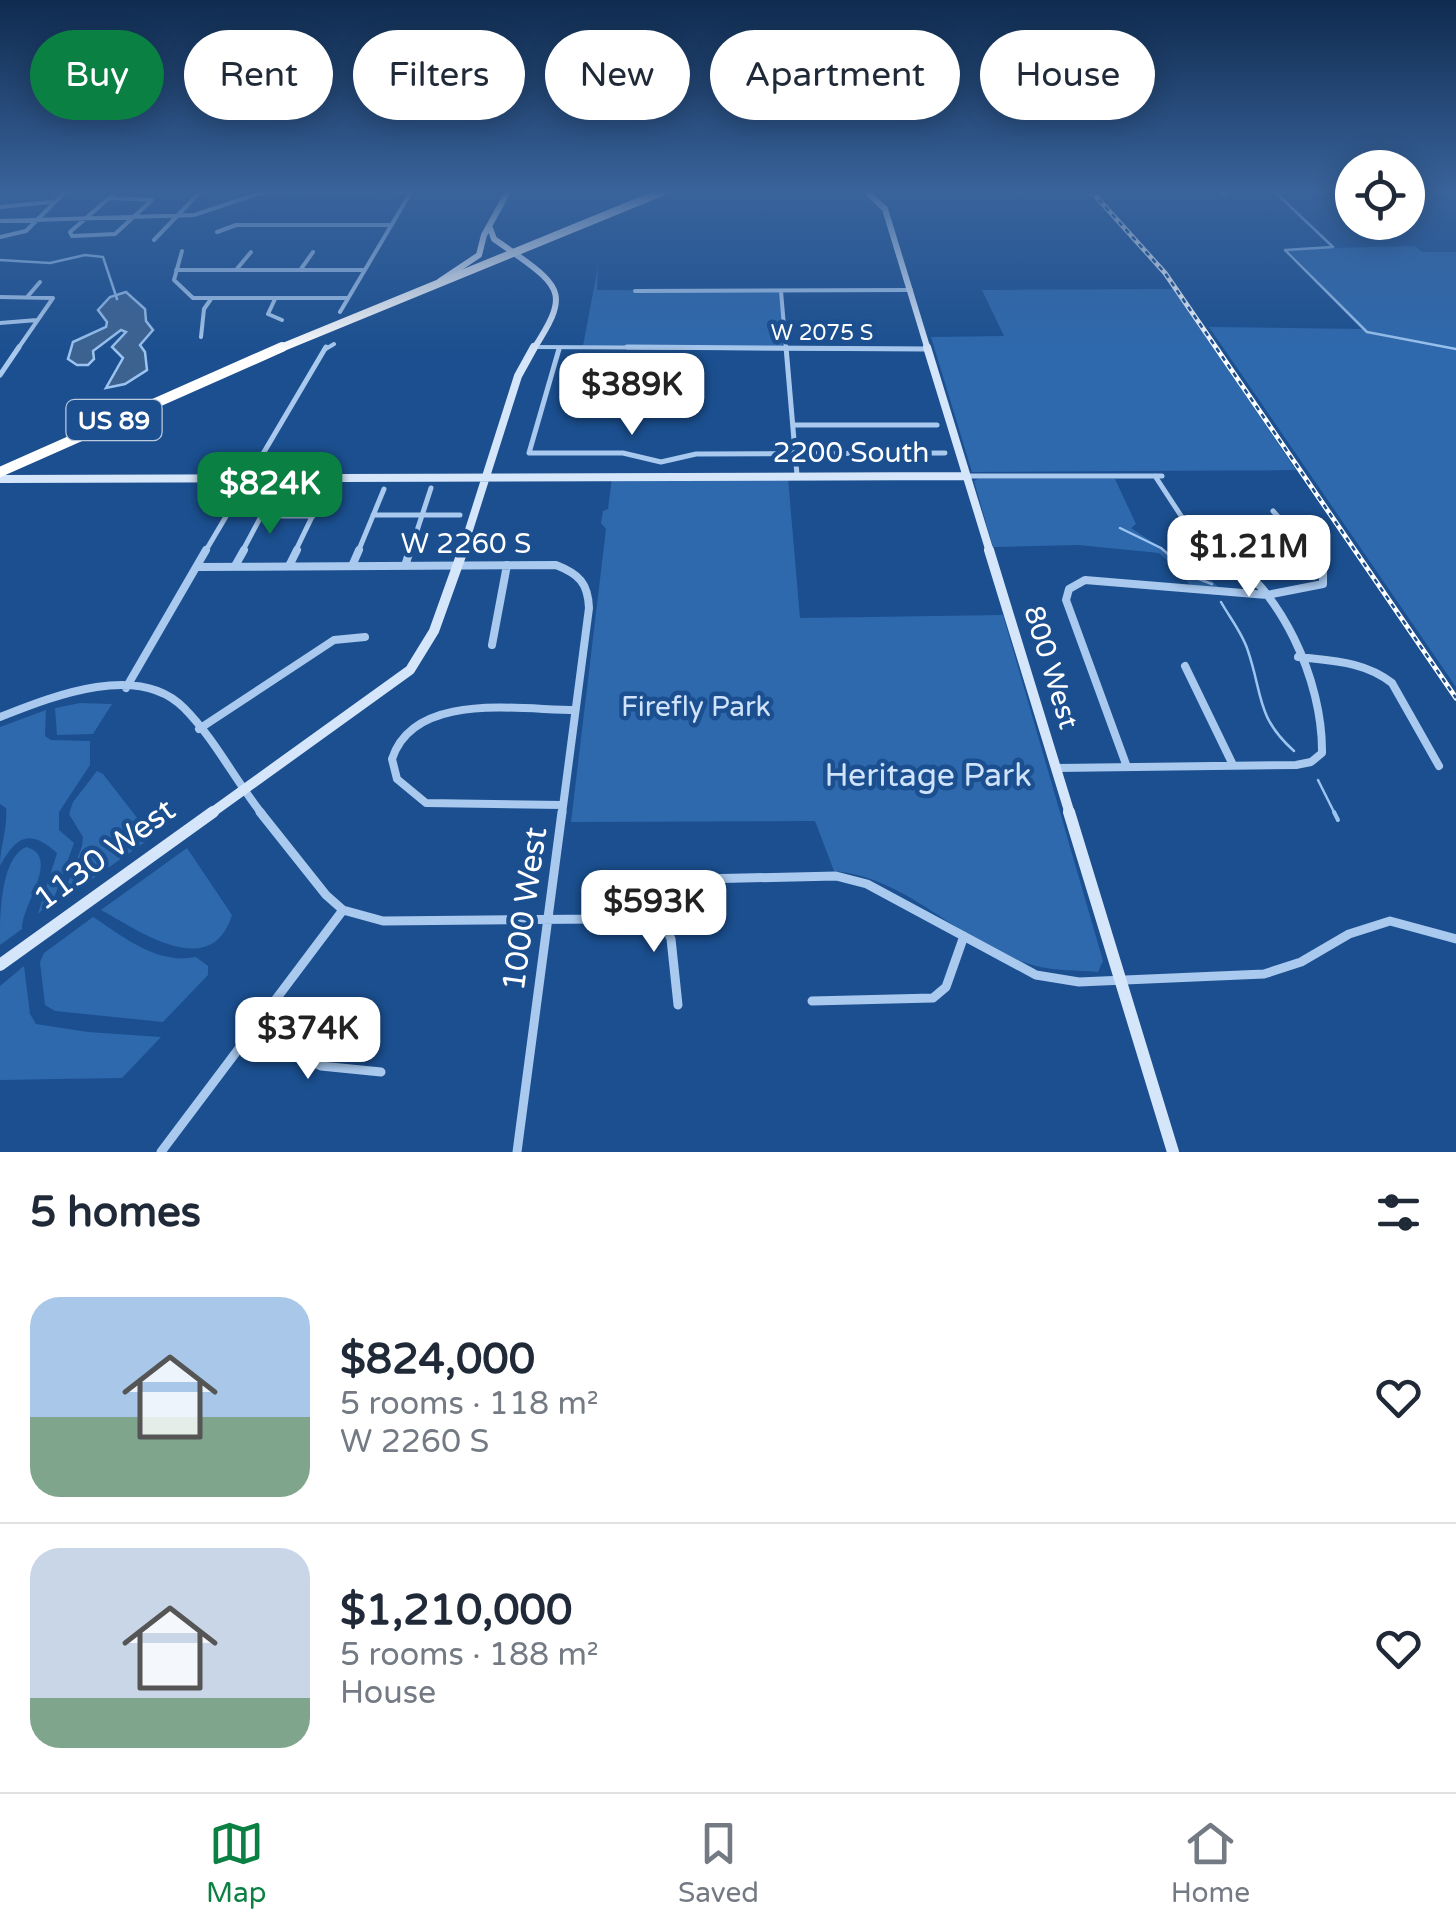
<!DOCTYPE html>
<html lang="en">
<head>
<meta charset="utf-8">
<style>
  body { margin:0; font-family:"Varela Round",sans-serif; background:#f6f6f7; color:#1f2937; height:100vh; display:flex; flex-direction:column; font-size:38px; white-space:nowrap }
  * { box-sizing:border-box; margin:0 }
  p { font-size:32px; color:#747a83 }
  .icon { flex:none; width:55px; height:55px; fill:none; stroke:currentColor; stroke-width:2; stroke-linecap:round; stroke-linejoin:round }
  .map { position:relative; height:1152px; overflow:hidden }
  .panel { display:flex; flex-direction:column; background:#fff; flex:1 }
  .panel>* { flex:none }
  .top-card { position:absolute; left:30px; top:30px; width:1398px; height:90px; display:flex; gap:20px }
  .controls { position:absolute; left:1335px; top:150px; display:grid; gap:20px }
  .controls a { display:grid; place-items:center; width:90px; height:90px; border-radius:50%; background:#fff; box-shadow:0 5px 25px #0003; font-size:50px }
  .price { position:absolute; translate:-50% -85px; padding:0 22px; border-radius:20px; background:#fff; color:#222; font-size:32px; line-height:65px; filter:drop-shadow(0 2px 5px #0008) }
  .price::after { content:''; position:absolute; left:50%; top:60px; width:30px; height:22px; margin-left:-15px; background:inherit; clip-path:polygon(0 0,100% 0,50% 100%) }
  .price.active { background:#0b8043; color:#fff }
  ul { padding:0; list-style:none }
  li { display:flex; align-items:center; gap:30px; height:250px; padding:0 30px }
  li+li { border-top:2px solid #e0e1e3 }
  li span { display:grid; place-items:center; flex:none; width:280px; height:200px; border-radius:30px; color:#555 }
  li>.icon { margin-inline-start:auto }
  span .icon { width:120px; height:120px; fill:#fffc; stroke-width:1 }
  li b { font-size:42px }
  h2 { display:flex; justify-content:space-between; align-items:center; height:120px; padding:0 30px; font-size:42px }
  .tag { padding:0 35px; border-radius:45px; background:#fff; box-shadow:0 5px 25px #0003; font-size:35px; line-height:90px }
  .tag.active { background:#0b8043; color:#fff }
  .dock { display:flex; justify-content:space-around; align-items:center; height:140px; border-top:2px solid #e0e1e3; background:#fff; font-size:28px; color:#747a83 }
  .dock a { display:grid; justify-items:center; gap:5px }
  .dock .active { color:#0b8043 }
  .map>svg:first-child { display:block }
</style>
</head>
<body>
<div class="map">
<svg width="1456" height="1152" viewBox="0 0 1456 1152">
  <rect width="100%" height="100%" fill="#1b4f8f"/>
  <path fill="#2e69ad" d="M1415,246L1422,252H1456V687L1209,327L1364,329L1287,249Z
    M594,262L598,265L597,290L781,291L782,347L583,346L598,266Z
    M1174,289L1296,470L972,472L931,337L1004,336L982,290Z
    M612,477L788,478L800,618L1003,615L1103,961L1098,972C1078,970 1055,971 1036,966C964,948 910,877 834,871L815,821L571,822L606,529L601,523L603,511L608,509Z
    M978,479H1115L1136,524L1131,528L1184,563L1193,575L1209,577L1221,590L1191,587L1183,574L1159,553L1078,545L993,547L974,481Z
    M80,703L112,704L93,734L57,735L55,708Z
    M46,710L45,736L51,740L90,741V765L59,812V830L74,843L54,898L38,914L57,853C30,828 16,836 0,866C0,845 8,829 6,808L0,804V727Z
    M97,771L103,774L152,837L61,901L82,846L83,837L69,814L73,802Z
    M26,847C62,856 21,906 22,929L0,945C0,916 0,859 26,847Z
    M187,848L232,915C211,983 138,930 101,910Z
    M93,917C124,937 157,965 196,957L208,966V975L163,1022L55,1011L45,1005L40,962L44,953Z
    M24,966L30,1014L36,1024L88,1032L161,1037L122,1078L0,1080V986Z"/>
  <path fill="#3c6290" stroke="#9cc4f0" stroke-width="2.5" d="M126,292L145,309L146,321L153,330L140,345L145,352L147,370L125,384L106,388L123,358L112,347L126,332L121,330L93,351L94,359L88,365H77L68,359L73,342L106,327L107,322L98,310L110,297Z"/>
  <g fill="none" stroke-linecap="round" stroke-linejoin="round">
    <path stroke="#9cc4f0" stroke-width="2.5" d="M1275,192L1333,247L1285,250L1367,332L1456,349
      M0,260L50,263L85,255L103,257L117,299
      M1120,528L1161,548L1196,578L1212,584
      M1221,602C1230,618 1243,634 1248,651C1263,695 1256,717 1294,751
      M1318,780L1335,814"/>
    <path stroke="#9cc4f0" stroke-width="4" d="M1334,812L1338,820"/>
    <path stroke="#a9c9ee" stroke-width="4" d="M394,192H410
      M1221,192L1227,194
      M110,198L152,200
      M0,207L51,202
      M0,221L194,215L260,193L374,192
      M70,232L72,236L115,234L152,200
      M70,232L116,192
      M217,232L236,225H392
      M0,237L26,231L65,192
      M154,240L200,192
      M182,251L174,280L193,298H347
      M301,269L313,252
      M176,270H364
      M236,270L251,252
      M635,291L911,290
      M781,291L786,350
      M28,296L40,282
      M0,297L53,298L17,350
      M275,299L268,314L282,320
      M340,312L411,192
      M0,323L37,320
      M201,337L204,309L211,299
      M536,347L928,349
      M324,350L334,344"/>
    <path stroke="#a9c9ee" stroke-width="5" d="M627,347L928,349
      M786,347L797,475
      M559,349L529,453H623L661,462L696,454L945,453
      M0,375L19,347
      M793,425H937
      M966,476H1162
      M1155,476L1189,528L1223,552
      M1273,511L1309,552
      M373,515H460
      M261,516H313
      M205,552L326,347
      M242,552L275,490
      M295,552L325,490
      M358,552L384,489
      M410,552L431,488"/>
    <path stroke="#a9c9ee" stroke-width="8" d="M235,566L244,550
      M289,566L297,550
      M352,566L359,550
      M405,566L410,550
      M197,567L556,565C579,574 588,583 589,608L562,814
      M492,645L507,565
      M1298,657C1332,661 1364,661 1392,683L1439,766
      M1185,666L1233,765
      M126,688L206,550
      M0,717C51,697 138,661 184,708C214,738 235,780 262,814
      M199,729L334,640L365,637
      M1127,767L1066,600L1069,589L1085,580L1267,595L1323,584V568L1307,550
      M1057,768L1296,765L1311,762L1322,753C1323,681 1281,587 1218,550
      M563,805L426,803L397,779L392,759C414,691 519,710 575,710"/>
    <path stroke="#a9c9ee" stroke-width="9" d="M260,812L326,895L343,910L383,921L599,919L700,879L836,876L867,884L1036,975L1079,982L1264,974L1301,962L1349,934L1390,921L1456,939
      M653,898L671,939L678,1005
      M812,1001L933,998L946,987L964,936
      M252,1029L321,1066L381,1072
      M161,1152L343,910
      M517,1152L562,812"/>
    <path stroke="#d6e6fa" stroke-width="6" d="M867,192L885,209L928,350
      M514,253C564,288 568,296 533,350"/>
    <path stroke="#d6e6fa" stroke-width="8" d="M927,347L990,552
      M0,479L966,476
      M462,552L518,376L534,347"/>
    <path stroke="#d6e6fa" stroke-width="10" d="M989,550L1070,814
      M210,814L410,670L434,631L463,550"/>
    <path stroke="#d6e6fa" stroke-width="12" d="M1069,812L1173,1152
      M0,965L213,812"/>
    <path stroke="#f0f6ff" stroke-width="6" d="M490,228L494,239L514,253
      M440,281L479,255L484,235L508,192"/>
    <path stroke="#fff" stroke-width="8" d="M276,350L662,192"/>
    <path stroke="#fff" stroke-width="10" d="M0,472L282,347"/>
    <g stroke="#fff" stroke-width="5">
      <path id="rail" d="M1092,192L1165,273L1456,698"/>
    </g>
    <use href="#rail" stroke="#1b4f8f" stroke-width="2.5" stroke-dasharray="5" stroke-linecap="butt"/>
  </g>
  <linearGradient id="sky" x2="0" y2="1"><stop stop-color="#0f2b4f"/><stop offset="0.54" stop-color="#39639b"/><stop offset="1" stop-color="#39639b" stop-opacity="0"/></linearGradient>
  <rect width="1456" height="354" fill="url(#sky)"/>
  <g text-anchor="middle" stroke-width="9" stroke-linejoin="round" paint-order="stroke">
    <g font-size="22" fill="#fff" stroke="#1b4f8f">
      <text x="822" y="340">W 2075 S</text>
    </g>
    <rect fill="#1b4f8f" stroke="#bbcadd" stroke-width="2.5" x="66.5" y="400" width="95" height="40" rx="8"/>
    <g font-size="25" font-weight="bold" fill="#fff">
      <text x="114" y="429">US 89</text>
    </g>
    <g font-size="28" fill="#fff" stroke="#1b4f8f">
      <text x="851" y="462">2200 South</text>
      <text x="466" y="553">W 2260 S</text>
      <text transform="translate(1052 667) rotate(73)" y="10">800 West</text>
    </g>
    <g font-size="28" fill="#cfe3fa" stroke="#1b4f8f">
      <text x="696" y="716">Firefly Park</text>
    </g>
    <g font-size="32" fill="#cfe3fa" stroke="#1b4f8f">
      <text x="928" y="786">Heritage Park</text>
    </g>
    <g font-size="32" fill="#fff" stroke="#1b4f8f">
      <text transform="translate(104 854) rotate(-36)" y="11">1130 West</text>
      <text transform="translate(524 909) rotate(-82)" y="11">1000 West</text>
    </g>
  </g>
</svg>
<div class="controls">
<a><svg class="icon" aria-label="locate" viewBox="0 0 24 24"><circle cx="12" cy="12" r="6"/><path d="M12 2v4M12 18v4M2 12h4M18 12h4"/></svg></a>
</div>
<b class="price" style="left:632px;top:438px">$389K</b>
<b class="price active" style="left:270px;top:537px">$824K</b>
<b class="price" style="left:1249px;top:600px">$1.21M</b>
<b class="price" style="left:654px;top:955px">$593K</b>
<b class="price" style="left:308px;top:1082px">$374K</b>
<div class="top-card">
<a class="tag active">Buy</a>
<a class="tag">Rent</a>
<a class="tag">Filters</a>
<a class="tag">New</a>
<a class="tag">Apartment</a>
<a class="tag">House</a>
</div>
</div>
<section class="panel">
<h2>5 homes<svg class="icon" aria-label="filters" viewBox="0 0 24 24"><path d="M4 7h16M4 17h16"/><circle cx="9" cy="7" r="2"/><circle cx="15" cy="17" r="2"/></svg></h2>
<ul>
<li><span style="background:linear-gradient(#a9c7e8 60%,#7fa58c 0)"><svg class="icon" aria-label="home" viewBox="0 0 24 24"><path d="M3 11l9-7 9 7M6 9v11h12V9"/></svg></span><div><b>$824,000</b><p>5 rooms · 118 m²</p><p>W 2260 S</p></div><svg class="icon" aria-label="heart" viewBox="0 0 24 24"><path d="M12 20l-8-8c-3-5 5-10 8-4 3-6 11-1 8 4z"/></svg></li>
<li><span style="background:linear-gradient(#c9d6e8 75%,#7fa58c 0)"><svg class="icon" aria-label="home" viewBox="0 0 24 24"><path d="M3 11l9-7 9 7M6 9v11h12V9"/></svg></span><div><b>$1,210,000</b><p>5 rooms · 188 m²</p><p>House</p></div><svg class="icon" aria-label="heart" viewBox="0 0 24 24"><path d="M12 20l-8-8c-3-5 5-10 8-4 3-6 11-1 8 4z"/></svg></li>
</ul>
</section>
<nav class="dock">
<a class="active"><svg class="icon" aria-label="map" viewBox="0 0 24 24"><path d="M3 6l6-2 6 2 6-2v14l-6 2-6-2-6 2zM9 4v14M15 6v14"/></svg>Map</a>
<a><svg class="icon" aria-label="saved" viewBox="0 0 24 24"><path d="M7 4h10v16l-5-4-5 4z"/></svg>Saved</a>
<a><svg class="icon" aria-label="home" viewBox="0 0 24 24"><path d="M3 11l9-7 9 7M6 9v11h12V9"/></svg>Home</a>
</nav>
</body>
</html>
